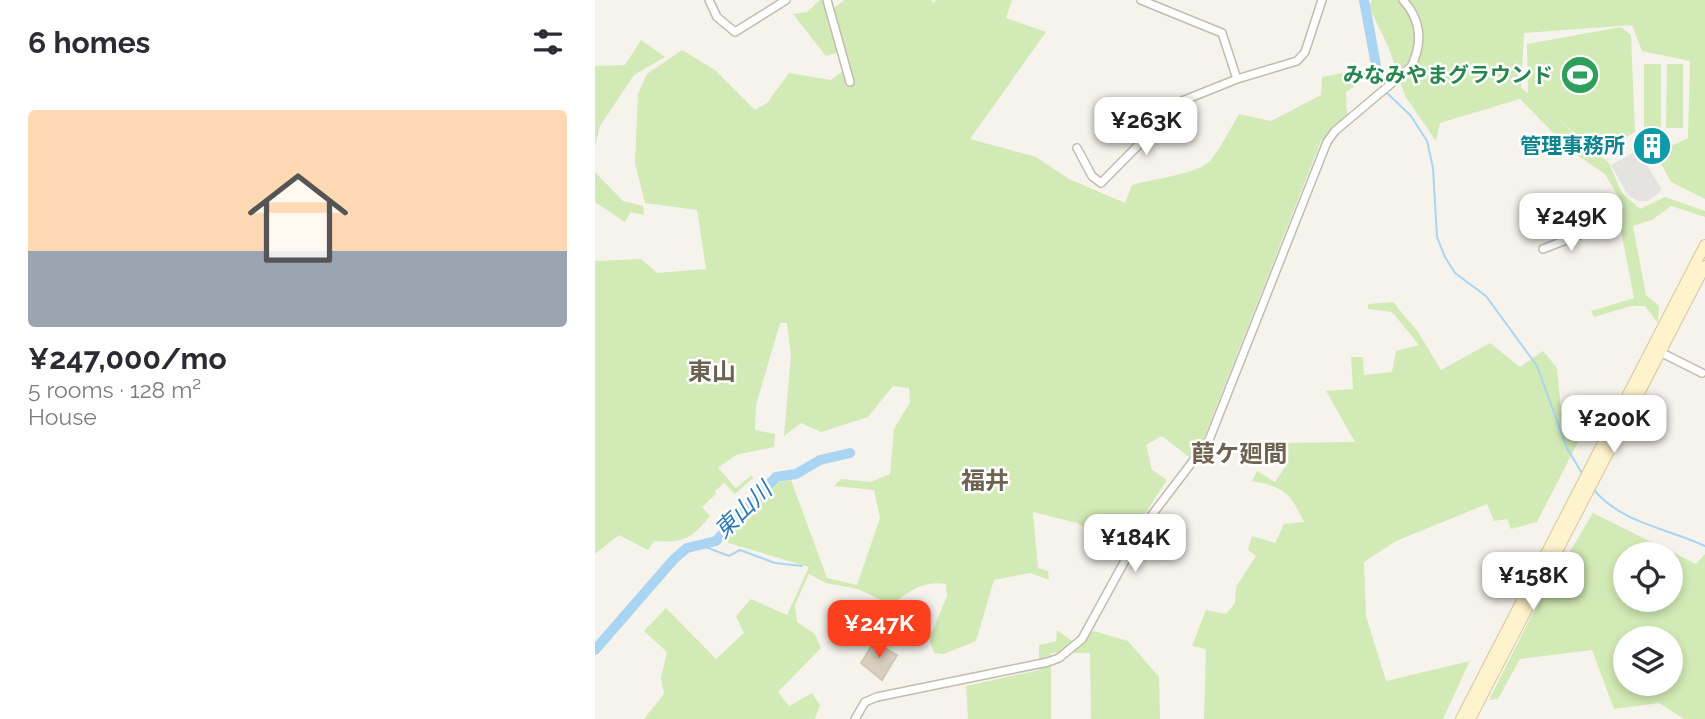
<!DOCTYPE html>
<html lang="en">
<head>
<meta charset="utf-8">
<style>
  body { margin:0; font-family:Raleway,"Noto Sans JP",sans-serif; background:#f7f7f7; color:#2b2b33; height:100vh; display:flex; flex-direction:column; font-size:26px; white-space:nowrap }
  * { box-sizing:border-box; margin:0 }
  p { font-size:23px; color:#7c7c81 }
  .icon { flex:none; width:38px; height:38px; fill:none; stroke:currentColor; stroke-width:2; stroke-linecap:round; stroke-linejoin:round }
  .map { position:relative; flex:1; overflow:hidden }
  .drawer { display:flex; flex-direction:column; background:#fff; width:595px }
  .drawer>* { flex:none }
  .buttons { position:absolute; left:1018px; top:542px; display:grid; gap:14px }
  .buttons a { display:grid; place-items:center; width:70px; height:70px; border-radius:50%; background:#fff; box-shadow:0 4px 10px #0003; font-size:35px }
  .price { position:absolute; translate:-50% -60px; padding:0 16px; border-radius:14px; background:#fff; color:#222; font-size:23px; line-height:46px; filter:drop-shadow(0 2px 4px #0008) }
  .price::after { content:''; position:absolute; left:50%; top:42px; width:21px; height:16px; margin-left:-10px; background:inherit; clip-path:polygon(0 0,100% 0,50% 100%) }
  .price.on { background:#fc3f1d; color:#fff }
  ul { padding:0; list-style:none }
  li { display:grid; align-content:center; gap:14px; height:371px; padding:0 28px }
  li+li { border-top:2px solid #e1e1e2 }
  li span { display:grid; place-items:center; height:217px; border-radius:7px; color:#555 }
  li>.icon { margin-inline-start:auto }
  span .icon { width:126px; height:126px; fill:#fffc; stroke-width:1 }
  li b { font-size:30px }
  h2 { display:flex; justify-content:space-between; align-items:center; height:84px; padding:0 28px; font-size:30px }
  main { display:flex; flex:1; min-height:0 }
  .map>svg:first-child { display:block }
</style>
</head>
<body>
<main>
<section class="drawer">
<h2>6 homes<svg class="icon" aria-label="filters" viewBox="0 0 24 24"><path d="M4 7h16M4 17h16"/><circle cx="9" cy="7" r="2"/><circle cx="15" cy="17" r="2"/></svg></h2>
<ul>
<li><span style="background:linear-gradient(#ffd9b3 65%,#9aa5b1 0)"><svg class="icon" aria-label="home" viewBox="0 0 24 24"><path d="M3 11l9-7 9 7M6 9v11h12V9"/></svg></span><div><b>¥247,000/mo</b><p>5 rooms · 128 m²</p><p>House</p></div></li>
</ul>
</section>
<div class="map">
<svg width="1110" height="719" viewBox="0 0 1110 719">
  <rect width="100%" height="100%" fill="#f6f3ec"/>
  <path fill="#d2eab5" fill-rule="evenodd" d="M225,0H230L236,10L250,0H336L339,3L341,0H417L411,18L451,32L375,139L441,157L474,179L530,203L537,185C556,179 603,174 615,161C626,148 635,129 644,114L676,121L726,95L727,77L768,69L772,78L751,92L752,117L726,141L609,438L594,457L567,436L551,445L557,470L572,480L527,549L482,523L438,512L443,568L453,571L454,580L435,573L399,580L381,641L349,654L339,653L334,639L352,596L351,584C328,580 314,591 297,605L263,589L231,583L214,574L200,605L202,622L220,634L226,648L183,692L194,706L217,693L225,705L220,719H49L69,694L66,678L72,652L49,631L71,608L121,659L149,633L141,616L156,599L192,615L214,567L127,541L181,483L196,480L232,578L262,585L285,518L279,490L239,486L246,479L276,482L295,474L299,429L315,402L314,388L298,386L273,417L226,432L206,423L189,436L196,355L192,323H185L161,405L160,430L180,434L179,447L141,455L123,468L141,488L157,475L158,478L140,494L129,483L120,491L121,494L107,507L115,516C96,539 89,543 59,541L53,550L24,535L0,554V261L46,259L62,273L111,269L102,210L50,203L40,163L43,94L52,74L87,50L120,70L160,110L172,103L194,73L236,80L253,67L247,51L231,56L198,14L212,12Z
    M777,0H1110V199L1076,182L1060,153L1093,138L1095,61L1047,51L1037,25L929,33L926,88L933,93L932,44L1026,27L1036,35L1040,132L1005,153L959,116L1014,163L1027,193L1045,209L1070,197L1110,211V217L1076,206L1057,220L1038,226L1051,295L1064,306L1063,323L1050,306H1036L999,317L996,311L1039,298L1024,220L1004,224L1003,218L1029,207L1010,174L976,151L925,99L845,123L841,141L810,96L793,46L774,7Z
    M46,40L70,57L39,75L5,126L0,146V66L30,65Z
    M1049,64H1066V128H1049Z
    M1072,64H1088V128H1071Z
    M0,172L28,201L48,206L49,215L36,212L30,222L0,202Z
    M798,302L823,332L846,370L895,343L925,367L948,351L962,368L967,421L983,442L942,522L916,529L912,519L899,521L892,504L801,541L769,562L771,616L791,681L875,661L848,719H609L611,649L597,646L611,610L631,614L640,603L641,587L661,556L653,550L657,536L680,543L689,524L709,522C695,493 689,487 657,481L662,471L680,482L693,463L688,443L760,442L731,391L758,389L756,357H768L769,375L797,372L801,351L824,345L797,312L773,309V304Z
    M998,513L1101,564L1110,554V719H1089L1064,703L1019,709L997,650L925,659L903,699L894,700L938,613ZM1031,555H1076V600H1031ZM1031,639H1076V684H1031Z
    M462,630L477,641L499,631L533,641L564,677L565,719H496L495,653H456V719H373L371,686L444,670V645L461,641Z"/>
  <path fill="#e5e3e0" d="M1043,150L1067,190L1053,201H1043L1033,195L1016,165Z"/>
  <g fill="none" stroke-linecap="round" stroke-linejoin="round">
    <path stroke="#a9d4f2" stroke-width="2" d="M781,65L788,88
      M791,92L816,116L832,141L838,168L842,237L850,257L860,273L891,296L942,366L972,448L988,475
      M1000,491C1027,523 1074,529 1110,546
      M108,546L134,556L145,550L180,563L207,566"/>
    <path stroke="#a9d4f2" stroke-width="10" d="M769,0L781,65
      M0,650L79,559L92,548L121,541L181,477L201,474L225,460L255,453"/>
  </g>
  <path fill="#d8cfc1" stroke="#d3c7b4" stroke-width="2" d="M279,642L302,655L287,680L266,663Z"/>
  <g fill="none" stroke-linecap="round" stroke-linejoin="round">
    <g stroke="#c2bbae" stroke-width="10">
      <path id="street" d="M114,0L122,17L140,32L191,0
        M232,0L255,82
        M546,0L627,33L642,79
        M482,148L497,176L506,183L587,101L642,79L702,61L710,52L727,0
        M948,249L994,231
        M1063,351L1107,373
        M260,719L270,702L282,697L453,662L464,658L487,639L550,524L614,440L732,142L740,131L816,67C828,43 826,20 808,0"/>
    </g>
    <g stroke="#d6c79b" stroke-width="12">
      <path id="secondary" d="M866,719L1110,245
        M875,719L1110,266"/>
    </g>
    <use href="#street" stroke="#fff" stroke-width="7"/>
    <use href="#secondary" stroke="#fff3cd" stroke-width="10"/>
  </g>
  <defs>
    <g id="stadium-disc" transform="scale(2.0125)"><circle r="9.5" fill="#2e9e5b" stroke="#fff"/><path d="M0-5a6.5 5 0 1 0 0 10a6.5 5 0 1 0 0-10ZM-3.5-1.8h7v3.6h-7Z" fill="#fff"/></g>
    <g id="building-disc" transform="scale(2.0125)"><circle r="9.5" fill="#0f9aa8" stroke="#fff"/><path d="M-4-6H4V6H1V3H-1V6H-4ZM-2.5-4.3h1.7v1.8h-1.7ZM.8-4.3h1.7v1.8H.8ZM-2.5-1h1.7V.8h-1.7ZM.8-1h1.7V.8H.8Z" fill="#fff"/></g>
  </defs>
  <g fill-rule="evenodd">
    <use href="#stadium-disc" x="985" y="75"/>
    <use href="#building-disc" x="1057" y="146"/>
  </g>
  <g text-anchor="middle" stroke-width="5" stroke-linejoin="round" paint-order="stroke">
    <g font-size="21" font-weight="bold" fill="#27864d" stroke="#fff" text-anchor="end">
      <text x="958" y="82">みなみやまグラウンド</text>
    </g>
    <g font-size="21" font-weight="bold" fill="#0d838f" stroke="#fff" text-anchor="end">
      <text x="1030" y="153">管理事務所</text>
    </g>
    <g font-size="23" font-style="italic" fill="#2e7ab2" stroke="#fff">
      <text transform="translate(148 510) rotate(-44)" y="8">東山川</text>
    </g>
    <g font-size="24" font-weight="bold" fill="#6e6250" stroke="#fff">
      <text x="117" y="380">東山</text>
      <text x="644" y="462">葭ケ廻間</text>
      <text x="390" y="489">福井</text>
    </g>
  </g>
</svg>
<div class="buttons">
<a><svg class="icon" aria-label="locate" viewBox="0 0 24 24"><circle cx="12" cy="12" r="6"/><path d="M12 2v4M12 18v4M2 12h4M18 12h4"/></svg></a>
<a><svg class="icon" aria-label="layers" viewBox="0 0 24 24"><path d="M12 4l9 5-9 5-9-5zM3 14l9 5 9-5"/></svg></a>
</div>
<b class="price" style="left:551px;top:157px">¥263K</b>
<b class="price" style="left:976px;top:253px">¥249K</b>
<b class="price" style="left:1019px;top:455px">¥200K</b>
<b class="price" style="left:540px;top:574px">¥184K</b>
<b class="price" style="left:938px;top:612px">¥158K</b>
<b class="price on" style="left:284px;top:660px">¥247K</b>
</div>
</main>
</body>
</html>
